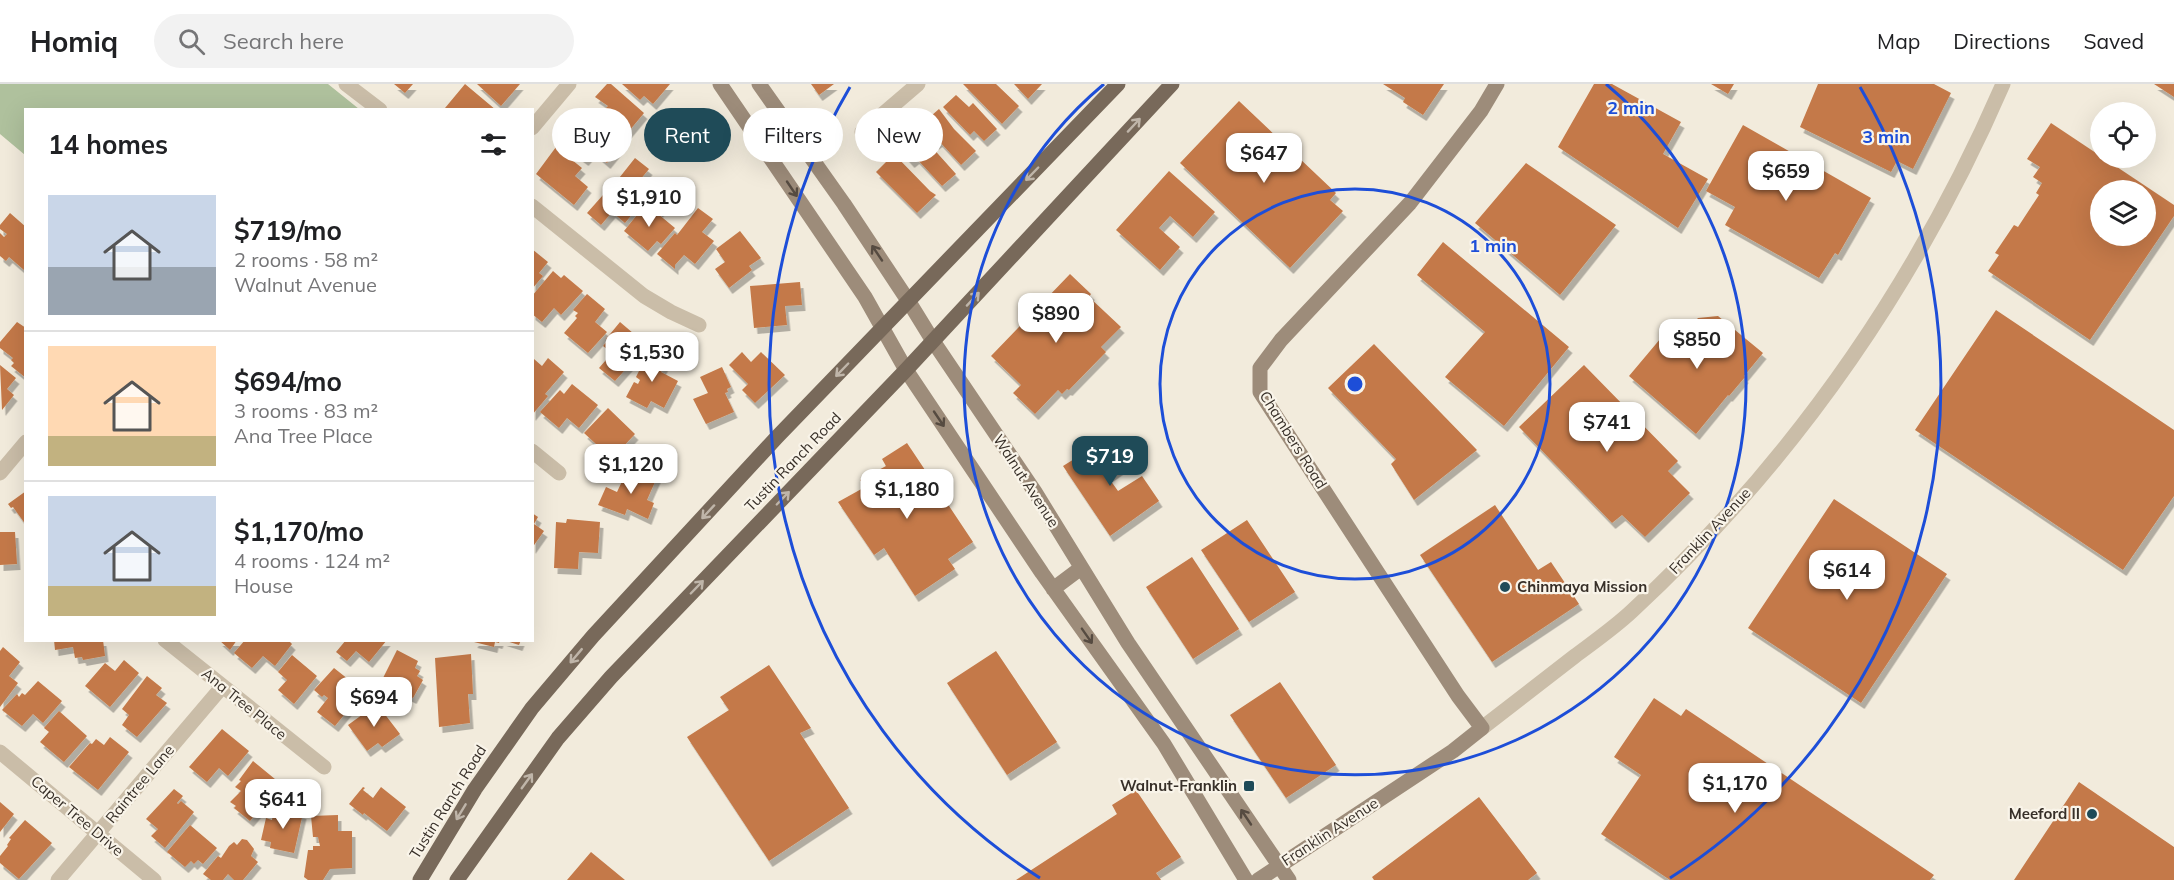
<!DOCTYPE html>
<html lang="en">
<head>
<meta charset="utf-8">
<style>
  body { margin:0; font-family:Mulish,sans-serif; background:#f2f2f2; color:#202124; height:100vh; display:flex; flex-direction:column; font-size:22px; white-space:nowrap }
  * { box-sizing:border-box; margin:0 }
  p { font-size:20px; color:#757577 }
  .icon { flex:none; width:33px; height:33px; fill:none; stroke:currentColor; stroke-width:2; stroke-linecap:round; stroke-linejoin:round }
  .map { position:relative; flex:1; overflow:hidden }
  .panel { position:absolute; left:24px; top:24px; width:510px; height:534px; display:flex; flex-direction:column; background:#fff; border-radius:0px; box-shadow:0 6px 24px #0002 }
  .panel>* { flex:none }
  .hud { position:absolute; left:552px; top:24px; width:570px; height:54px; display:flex; gap:12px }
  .controls { position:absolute; left:2090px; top:18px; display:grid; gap:12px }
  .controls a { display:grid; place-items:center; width:66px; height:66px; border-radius:50%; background:#fff; box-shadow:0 6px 24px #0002; font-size:30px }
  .price { position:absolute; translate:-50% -51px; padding:0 14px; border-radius:12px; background:#fff; color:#222; font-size:20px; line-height:39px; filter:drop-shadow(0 2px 3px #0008) }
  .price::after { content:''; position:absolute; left:50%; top:36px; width:18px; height:14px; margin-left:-9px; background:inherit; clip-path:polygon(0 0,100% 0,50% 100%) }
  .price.active { background:#1f4b58; color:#fff }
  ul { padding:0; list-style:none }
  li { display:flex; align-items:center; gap:18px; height:150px; padding:0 24px }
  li+li { border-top:2px solid #e0e0e0 }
  li span { display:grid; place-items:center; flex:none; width:168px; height:120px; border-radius:0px; color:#555 }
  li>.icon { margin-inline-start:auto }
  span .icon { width:72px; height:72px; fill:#fffc; stroke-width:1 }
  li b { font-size:26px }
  h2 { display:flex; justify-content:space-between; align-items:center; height:72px; padding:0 24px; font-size:26px }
  .tag { padding:0 21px; border-radius:27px; background:#fff; box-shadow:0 6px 24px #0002; font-size:21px; line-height:54px }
  .tag.active { background:#1f4b58; color:#fff }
  header { display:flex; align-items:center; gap:36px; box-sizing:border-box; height:84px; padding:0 30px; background:#fff; border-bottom:2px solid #e0e0e0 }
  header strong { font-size:28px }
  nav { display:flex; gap:33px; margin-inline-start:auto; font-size:21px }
  .search { width:420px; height:54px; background:#f2f2f2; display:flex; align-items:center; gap:15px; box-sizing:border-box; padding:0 21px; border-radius:33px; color:#757577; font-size:22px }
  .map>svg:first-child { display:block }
</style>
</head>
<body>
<header>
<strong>Homiq</strong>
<div class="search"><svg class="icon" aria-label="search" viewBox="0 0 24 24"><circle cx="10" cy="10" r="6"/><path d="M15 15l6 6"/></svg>Search here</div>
<nav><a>Map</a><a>Directions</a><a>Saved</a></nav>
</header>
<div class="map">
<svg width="2174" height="796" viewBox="0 0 2174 796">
  <defs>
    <filter id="shadow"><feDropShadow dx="3.5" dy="6" stdDeviation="0" flood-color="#0004"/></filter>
  </defs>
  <rect width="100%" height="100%" fill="#f2ebdc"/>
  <path fill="#afc19d" d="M0,0H328L359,25L26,26L25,71L0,50Z"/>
  <path fill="#c47948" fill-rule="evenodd" filter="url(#shadow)" d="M394,0H413L405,9Z
    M465,0L496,26H446L445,24Z
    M477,0H520L501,22Z
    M607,0H611L644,29L624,53L599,31L608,22L595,13Z
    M622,0H670L653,20L644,12L640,16Z
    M811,0H834L819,11Z
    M963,0H996L1019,22L1002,40Z
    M1014,0H1042L1028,15Z
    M1383,0H1444L1423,31L1403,18L1405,14Z
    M1594,0H1612L1681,38L1663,70L1708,95L1678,144L1558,63Z
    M1711,0H1734L1728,10Z
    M1818,0H1934L1951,9L1913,85L1897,77L1891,88L1800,43Z
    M2154,0H2174V13Z
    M956,11L969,23L973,19L997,45L984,57L974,47L970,51L943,23Z
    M1239,17L1336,109L1330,116L1343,127L1290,184L1180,79Z
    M939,25L954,45L976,67L961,81L939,57L935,60L923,46L928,42L924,38Z
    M583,31L620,63L607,79L593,67L585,76L561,58Z
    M2051,39L2174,121V132L2090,256L1988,187L1999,171L1995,169L2014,141L2018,143L2039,111L2036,109L2042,99L2033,93L2040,83L2027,75ZM2100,106H2145V152H2100Z
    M1743,41L1871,114L1838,171L1835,169L1819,194L1725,141L1735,123L1706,107Z
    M922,52L956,90L942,102L916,74L911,78L903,69Z
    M556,63L582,84L575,92L588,103L574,121L536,90Z
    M894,70L930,107L936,111L917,129L876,88Z
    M635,74L649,85L630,108L642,118L625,139L612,128L601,141L587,129L603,111L604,113Z
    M1526,79L1616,141L1560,211L1475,139Z
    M1169,87L1215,128L1193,153L1170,132L1159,144L1180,163L1160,186L1116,146Z
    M662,103L673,112L659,128L648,118Z
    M646,120L675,144L661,160L657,157L648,167L624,147Z
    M698,124L713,135L702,148L714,157L695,180L684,171L675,181V185L657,170L675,149L677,151Z
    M10,129L26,143L24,186L9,173L6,177L0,172V149L4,153L7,150L0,145V141Z
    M740,147L761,174L749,182L752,186L729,204L715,185L725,178L716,165Z
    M1443,158L1569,263L1504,342L1445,293L1485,248L1417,191Z
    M532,165L548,178L539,189L543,192L532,205Z
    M553,187L561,194L564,191L583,207L561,231L554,224L542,238L532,230V212Z
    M1070,190L1091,210L1089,213L1121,243L1101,263L1106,268L1069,306L1067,305L1062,310L1058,306L1035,330L1013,309L1021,301L991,272Z
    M800,198L802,221L785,222L787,241L754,244L750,202Z
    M587,210L605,225L595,238L607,248L588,269L564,249L577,234L575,232L578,229L573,226Z
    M1996,226L2174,346V412L2123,486L1915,346Z
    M1718,232L1763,269L1744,292L1745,293L1729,312L1728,311L1696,350L1629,292L1666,248L1677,257L1698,234Z
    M17,238L26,244V294L11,282L14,279L11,276L13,274L0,264V258Z
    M620,238L647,261L615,297L599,284L612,269L603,262L608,256L606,255Z
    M1374,260L1477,366L1414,416L1391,380L1396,375L1328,304Z
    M649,267L667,276L661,288L678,297L664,324L651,317L647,324L626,313L634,298L638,300L640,296L636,293Z
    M742,268L751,278L761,268L785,291L755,319L742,306L748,300L729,281Z
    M548,274L564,288L545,310L548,312L532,331V276L534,275L542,282Z
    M0,281L16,294L7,305L14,311L2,326Z
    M1584,281L1678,377L1668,387L1690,409L1645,453L1622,431L1612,439L1519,343Z
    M722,283L731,303L727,305L728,308L725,309L734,328L706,340L693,315L708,309L700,293Z
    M572,300L598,321L579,344L567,334L559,344L540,328L560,306L564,310Z
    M608,324L635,350L621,365L617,361L608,371L584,349Z
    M1115,353L1131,377L1108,393L1118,407L1142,392L1159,417L1110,452L1063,382L1087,367L1089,370Z
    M907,359L973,458L948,475L955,485L915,512L884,464L874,471L838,418L865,403L860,396L886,382L882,375Z
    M642,383L658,391L647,416L654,419L648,435L627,425L625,431L598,421L606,403L617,408L626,389L638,394Z
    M26,407V441L13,423L11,424L8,420Z
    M1834,415L1947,490L1861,619L1748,544Z
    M1495,421L1538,486L1551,478L1579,520L1492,578L1420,471Z
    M532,429L538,433L534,440L544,447L532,464Z
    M567,435L600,438L598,469L579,468L578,485L554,484L556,438L566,439Z
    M1247,436L1295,508L1249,538L1201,466Z
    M0,448H15L17,480L0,481Z
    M1192,473L1239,545L1193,575L1146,503Z
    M54,556H103L105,572L83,576L82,573L75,574L73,563L55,566Z
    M219,556H237L230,566Z
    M245,556H288L292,560L275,582L263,572L252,584L234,569Z
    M346,556L347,557L387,556L369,578L356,567L347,577L336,568Z
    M475,556H500L499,559L495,558L494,563L474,558Z
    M503,556H521L519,561Z
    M3,563L20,578L9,592L18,599L0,623V567Z
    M397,566L418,577L415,584L420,587L417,592L423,596L413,614L381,598Z
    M996,567L1057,658L1007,691L947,599Z
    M471,570L473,610H468L470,639L439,643L435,574Z
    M292,571L317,592L294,620L278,606L287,596L278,588Z
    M124,576L139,589L110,623L85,602L105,579L115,587Z
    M769,581L811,644L800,649L849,724L769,777L687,653L729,626L720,613Z
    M334,584L358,603L344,619L346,621L344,623L348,626L335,642L317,628L328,614L324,611L322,613L314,606Z
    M147,592L162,604L156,611L167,619L137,653L122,641L129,631L122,625Z
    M38,597L62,617L43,639L33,630L22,642L2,626L17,610L19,613L22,609L25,611Z
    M1280,598L1336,681L1286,714L1230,631Z
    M1654,614L1681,632L1686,625L1934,791L1930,796H1670L1601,750L1641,691L1614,673Z
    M377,620L400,650L382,663L378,659L367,667L348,641Z
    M59,627L87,652L64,678L40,658L49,648L44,644Z
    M222,645L249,667L228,692L219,684L207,698L189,683Z
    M110,653L129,668L98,706L69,683L90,659L92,660L96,655L104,661Z
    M253,677L281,700L250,737L234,724L236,722L230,718L241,707L235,703L241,697L239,696Z
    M2079,698L2174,763V796H2014Z
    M363,703L365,704L363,706L373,714L381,703L406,723L387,747L364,729L363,731L349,720Z
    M174,705L183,712L177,719L178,720L181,717L194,728L165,764L151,752L158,745L146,735Z
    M1136,706L1181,773L1156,789L1161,796H1016L1117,730L1112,721Z
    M1479,713L1537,789L1528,796H1374L1372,793Z
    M0,718L14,730L0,748Z
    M280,724L303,729L294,769L270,764L271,758L261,756L266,734L272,736L273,730L278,731Z
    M338,731V747H352V784L330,785L323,796H308L304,793L308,766H313V762H320L318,753H313L311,732Z
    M25,736L52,759L19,795L0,779V772L8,762L7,761L11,755L9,754Z
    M190,741L217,764L203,780L198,776L194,780L191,777L185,783L167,768Z
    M242,755L247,756L254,765L251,772L258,778L243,796H234L228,790L223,796H211L203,790L218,772L221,774L229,762L234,758L237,761Z
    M591,768L625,796H567Z"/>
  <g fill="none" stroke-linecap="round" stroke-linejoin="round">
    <path stroke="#cabda8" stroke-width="15" d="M346,0L380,26
      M532,44L569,0
      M862,48L918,0
      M532,122L644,212L671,228L699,241
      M532,367L559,389
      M0,389L26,358
      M165,556L324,683
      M1482,644C1513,620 1544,596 1575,572C1595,557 1615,543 1632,527C1793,378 1916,201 2003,0
      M0,668L154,796
      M58,796L222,603"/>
    <path stroke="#9d8c7a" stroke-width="15" d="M720,0L865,213L906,286L1042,489L1164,660L1246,796
      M759,0L844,120L909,218L933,257L1035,408L1128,559L1289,796
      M1053,505L1081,484
      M1258,796L1453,667L1482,644L1458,612L1260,308V284L1281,256L1410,119L1481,27L1497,0"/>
    <path stroke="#78695a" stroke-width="15" d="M420,796L475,705L532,624L593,552L777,353L1118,0
      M457,796L558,654L611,593L906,286L1172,0"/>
  </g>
  <defs><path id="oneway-shaft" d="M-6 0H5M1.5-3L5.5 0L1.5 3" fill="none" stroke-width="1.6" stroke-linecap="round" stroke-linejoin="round" transform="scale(1.5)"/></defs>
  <g stroke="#bfb5a9">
    <use href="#oneway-shaft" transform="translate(1134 41) rotate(-47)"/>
    <use href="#oneway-shaft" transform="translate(1032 90) rotate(134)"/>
    <use href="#oneway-shaft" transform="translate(973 215) rotate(-47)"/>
    <use href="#oneway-shaft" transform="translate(842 286) rotate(134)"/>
    <use href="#oneway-shaft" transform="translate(783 414) rotate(-46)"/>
    <use href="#oneway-shaft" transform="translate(708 428) rotate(133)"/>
    <use href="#oneway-shaft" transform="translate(697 503) rotate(-46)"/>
    <use href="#oneway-shaft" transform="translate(576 572) rotate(130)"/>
    <use href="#oneway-shaft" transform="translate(527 697) rotate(-54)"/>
    <use href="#oneway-shaft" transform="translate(461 728) rotate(121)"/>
  </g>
  <g stroke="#564b41">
    <use href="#oneway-shaft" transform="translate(792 105) rotate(56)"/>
    <use href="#oneway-shaft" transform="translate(877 169) rotate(-124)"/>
    <use href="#oneway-shaft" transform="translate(939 335) rotate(56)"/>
    <use href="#oneway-shaft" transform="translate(1087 552) rotate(55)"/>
    <use href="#oneway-shaft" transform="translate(1246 733) rotate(-124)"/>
  </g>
  <g fill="none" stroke="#1d4ed8" stroke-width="3">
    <circle cx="1355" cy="300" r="195"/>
    <path d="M1606 0A391 391 0 1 1 1104 0"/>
    <path d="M1040 794A586 586 0 0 1 850 3M1860 3A586 586 0 0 1 1670 794"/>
  </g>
  <g fill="#1f4b58" stroke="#f9f4e9" stroke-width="2">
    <circle cx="1505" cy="503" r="6"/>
    <rect x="1243" y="696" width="12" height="12" rx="3"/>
    <circle cx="2092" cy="730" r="6"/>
  </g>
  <g text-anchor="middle" stroke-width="4.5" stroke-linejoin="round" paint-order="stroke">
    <g font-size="15" fill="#372f28" stroke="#f9f4e9">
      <text transform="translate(1293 356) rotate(58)" y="5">Chambers Road</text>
      <text transform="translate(793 378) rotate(-46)" y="5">Tustin Ranch Road</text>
      <text transform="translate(1026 397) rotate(57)" y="5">Walnut Avenue</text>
      <text transform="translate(1710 447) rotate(-47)" y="5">Franklin Avenue</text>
      <text transform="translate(244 620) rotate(39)" y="5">Ana Tree Place</text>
      <text transform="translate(140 700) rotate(-50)" y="5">Raintree Lane</text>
      <text transform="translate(448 718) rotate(-58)" y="5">Tustin Ranch Road</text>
      <text transform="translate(77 732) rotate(40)" y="5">Caper Tree Drive</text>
      <text transform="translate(1330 748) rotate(-33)" y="5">Franklin Avenue</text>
    </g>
    <g font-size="15" font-weight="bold" fill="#372f28" stroke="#f9f4e9" text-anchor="end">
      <text x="1517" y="508" text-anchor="start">Chinmaya Mission</text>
      <text x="1237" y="707">Walnut-Franklin</text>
      <text x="2080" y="735">Meeford II</text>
    </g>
  </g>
  <circle cx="1355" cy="300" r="9" fill="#1d4ed8" stroke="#f9f4e9" stroke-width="3"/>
  <g font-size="18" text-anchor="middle" font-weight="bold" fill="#1d4ed8" stroke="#f9f4e9" stroke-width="4.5" stroke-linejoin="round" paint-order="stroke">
    <text x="1631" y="30">2 min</text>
    <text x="1886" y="59">3 min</text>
    <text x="1493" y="168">1 min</text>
  </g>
</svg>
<div class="controls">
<a><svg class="icon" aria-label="locate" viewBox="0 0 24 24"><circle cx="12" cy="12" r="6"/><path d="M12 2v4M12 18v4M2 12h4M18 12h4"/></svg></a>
<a><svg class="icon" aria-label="layers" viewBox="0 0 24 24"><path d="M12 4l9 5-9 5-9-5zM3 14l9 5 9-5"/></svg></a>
</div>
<b class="price" style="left:1264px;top:100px">$647</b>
<b class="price" style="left:1786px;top:118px">$659</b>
<b class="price" style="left:649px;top:144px">$1,910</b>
<b class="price" style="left:1056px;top:260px">$890</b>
<b class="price" style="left:1697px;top:286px">$850</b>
<b class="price" style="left:652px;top:299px">$1,530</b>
<b class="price" style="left:1607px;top:369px">$741</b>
<b class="price active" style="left:1110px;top:403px">$719</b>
<b class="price" style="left:631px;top:411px">$1,120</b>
<b class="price" style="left:907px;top:436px">$1,180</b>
<b class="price" style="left:1847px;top:517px">$614</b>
<b class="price" style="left:374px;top:644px">$694</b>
<b class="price" style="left:1735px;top:730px">$1,170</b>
<b class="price" style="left:283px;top:746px">$641</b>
<div class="hud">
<a class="tag">Buy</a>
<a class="tag active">Rent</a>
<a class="tag">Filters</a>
<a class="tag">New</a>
</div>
<section class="panel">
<h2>14 homes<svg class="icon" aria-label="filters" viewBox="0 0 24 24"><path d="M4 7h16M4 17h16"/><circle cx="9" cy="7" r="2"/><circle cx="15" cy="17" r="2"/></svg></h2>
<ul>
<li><span style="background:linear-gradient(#c9d6e8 60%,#9aa5b1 0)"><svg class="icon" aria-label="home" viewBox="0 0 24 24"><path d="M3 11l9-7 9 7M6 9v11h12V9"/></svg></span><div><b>$719/mo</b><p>2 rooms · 58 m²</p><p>Walnut Avenue</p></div></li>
<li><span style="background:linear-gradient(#ffd9b3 75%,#c2b280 0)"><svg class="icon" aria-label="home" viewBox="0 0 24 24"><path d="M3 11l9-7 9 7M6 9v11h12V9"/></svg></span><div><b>$694/mo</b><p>3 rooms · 83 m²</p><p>Ana Tree Place</p></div></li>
<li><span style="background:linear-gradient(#c9d6e8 75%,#c2b280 0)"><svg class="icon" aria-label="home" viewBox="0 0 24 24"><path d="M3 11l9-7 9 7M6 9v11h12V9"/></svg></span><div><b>$1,170/mo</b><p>4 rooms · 124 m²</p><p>House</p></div></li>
</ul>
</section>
</div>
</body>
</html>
